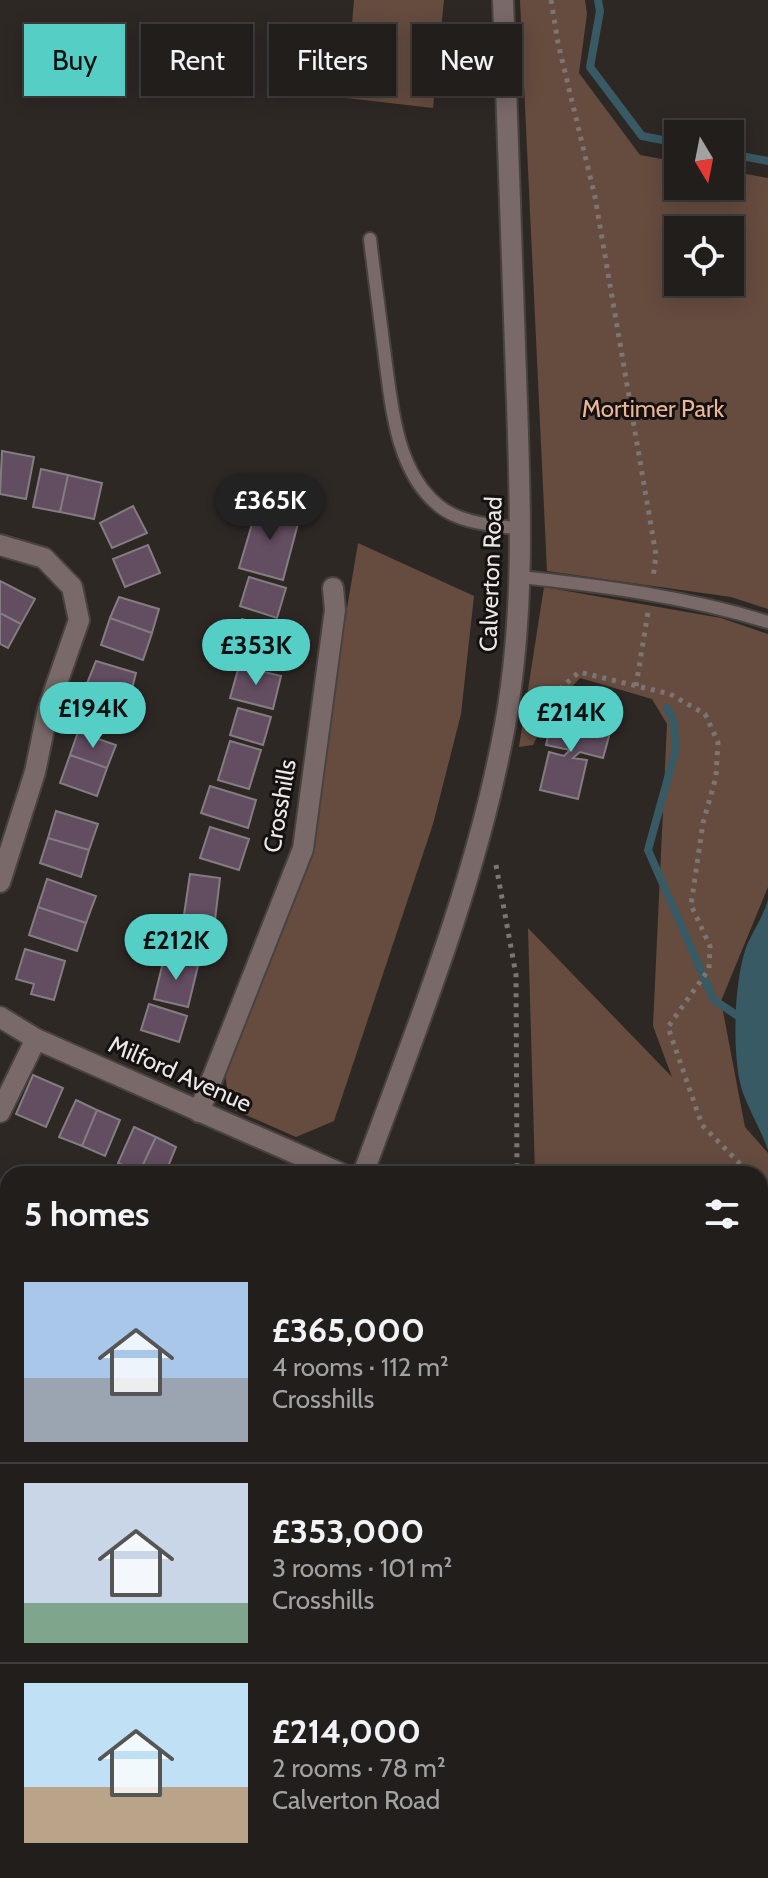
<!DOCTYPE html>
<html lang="en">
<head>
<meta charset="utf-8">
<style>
  body { margin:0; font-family:Cabin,sans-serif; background:#2a2725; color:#f1f3f6; height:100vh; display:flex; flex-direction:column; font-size:30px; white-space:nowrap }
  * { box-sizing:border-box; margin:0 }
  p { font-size:26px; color:#a2a2a3 }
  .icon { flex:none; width:44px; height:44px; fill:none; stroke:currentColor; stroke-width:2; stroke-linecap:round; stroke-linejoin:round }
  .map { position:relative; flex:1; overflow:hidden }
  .drawer { position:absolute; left:0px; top:1166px; width:768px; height:712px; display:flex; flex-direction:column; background:#221e1c; border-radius:24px 24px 0 0; box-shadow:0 4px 20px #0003,0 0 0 2px #3f3c3b }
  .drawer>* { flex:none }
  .banner { position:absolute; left:24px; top:24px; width:720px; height:72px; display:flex; gap:16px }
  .needle { width:52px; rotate:170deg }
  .buttons { position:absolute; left:664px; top:120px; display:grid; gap:16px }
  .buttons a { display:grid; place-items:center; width:80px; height:80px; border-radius:0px; background:#221e1c; box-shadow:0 4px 20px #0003,0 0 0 2px #3f3c3b; font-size:40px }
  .price { position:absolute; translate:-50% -68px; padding:0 18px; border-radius:28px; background:#55cec6; color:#111; font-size:26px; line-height:52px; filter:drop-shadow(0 2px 4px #0008) }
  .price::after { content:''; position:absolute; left:50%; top:48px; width:24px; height:18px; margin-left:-12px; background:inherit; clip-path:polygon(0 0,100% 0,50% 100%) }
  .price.current { background:#222; color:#fff }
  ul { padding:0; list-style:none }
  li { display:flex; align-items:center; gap:24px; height:200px; padding:0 24px }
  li+li { border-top:2px solid #3f3c3b }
  li span { display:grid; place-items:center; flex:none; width:224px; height:160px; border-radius:0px; color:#555 }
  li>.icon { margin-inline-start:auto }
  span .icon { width:96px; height:96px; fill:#fffc; stroke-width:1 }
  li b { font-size:34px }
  h2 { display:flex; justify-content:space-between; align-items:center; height:96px; padding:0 24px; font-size:34px }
  .tag { padding:0 28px; border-radius:0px; background:#221e1c; box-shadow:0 4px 20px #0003,0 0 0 2px #3f3c3b; font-size:28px; line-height:72px }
  .tag.current { background:#55cec6; color:#111 }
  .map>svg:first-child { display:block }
</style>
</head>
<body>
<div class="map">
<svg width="768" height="1878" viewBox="0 0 768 1878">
  <rect width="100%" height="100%" fill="#2e2825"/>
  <path fill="#654c3f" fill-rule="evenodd" d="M354,0H444L433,108L346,98Z
    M520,0H585L587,14L579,73L640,155L678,162V186H730V171L768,178V609L731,597L547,571ZM678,230H730V282H678Z
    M358,543L474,596L461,714L433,824L334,1121L296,1137L230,1108L224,1067L307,846Z
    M544,587L721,618L768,634V887L721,1001L745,1127L768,1153V1647L760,1661V1174H535L528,928L672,1077L653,1026L667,724L652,699L580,678L552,709L533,745L519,747Z
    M555,1870H643L639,1878H555Z"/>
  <path fill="#385a65" d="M768,900V1150C761,1130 750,1112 743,1093C731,1059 734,978 747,945C754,929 762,919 768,900Z"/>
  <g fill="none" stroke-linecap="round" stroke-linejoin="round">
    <path stroke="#385a65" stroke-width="8" d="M598,0L600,11L590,67L642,136L678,143
      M730,154L768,161
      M667,708L673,719L676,749L648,850L714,1000L744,1020"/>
  </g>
  <path fill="#634d61" stroke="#837d82" stroke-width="2" d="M2,451L34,457L26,499L0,494Z
    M41,469L68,475L60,512L33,507Z
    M68,475L102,483L94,519L60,512Z
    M258,504L300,516L283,580L239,568Z
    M133,506L147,533L112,548L100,523Z
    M148,545L160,573L125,587L113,559Z
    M249,577L286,588L277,618L240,606Z
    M0,581L35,599L21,624L0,613Z
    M119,597L159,609L152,633L110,618Z
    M0,613L21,624L8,648L0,644Z
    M110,618L152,633L143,660L101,645Z
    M242,619L278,630L268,662L232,651Z
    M96,661L136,673L129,700L86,686Z
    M239,666L281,676L273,709L230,698Z
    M86,686L129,700L120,727L78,714Z
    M238,708L271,717L263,745L230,735Z
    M553,715L611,729L603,758L580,752L573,758L587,760L578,799L540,790L549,752L564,756L570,750L546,745Z
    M78,732L116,745L107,768L70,755Z
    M230,741L261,750L249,789L218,780Z
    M70,755L107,768L97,796L60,783Z
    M210,786L256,800L248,828L201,813Z
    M56,811L98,824L89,850L48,838Z
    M210,827L249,839L239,870L200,858Z
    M48,838L89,850L81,877L40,863Z
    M190,874L220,878L215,920L184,915Z
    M47,879L96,896L86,923L38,907Z
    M38,907L86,923L77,951L29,935Z
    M174,919L212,929L204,961L166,951Z
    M25,949L65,961L54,1000L31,994L34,984L16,979Z
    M164,958L198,966L188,1007L154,999Z
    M149,1004L187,1016L179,1042L141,1030Z
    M33,1075L63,1088L46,1127L16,1114Z
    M76,1100L97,1110L82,1146L59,1137Z
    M97,1110L120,1120L105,1156L82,1146Z
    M134,1127L156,1137L139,1173L118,1163Z
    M156,1137L176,1147L165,1174H142L139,1173Z
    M8,1191V1226L0,1222V1206Z
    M0,1231L8,1234V1267L0,1264Z
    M0,1273L8,1276V1302L0,1299Z
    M0,1309L8,1313V1339L3,1351L0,1350Z
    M4,1641L8,1642V1679L0,1675V1649Z
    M0,1739L8,1743V1756L0,1772Z
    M8,1756V1805L6,1809L0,1806V1772Z
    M767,1767L768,1768V1805L760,1801V1780Z
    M138,1870H160L156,1878H148L136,1872Z
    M163,1870H187L183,1878H159Z
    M187,1870H209L205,1878H183Z
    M209,1870H232L228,1878H205Z
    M232,1870H254L250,1878H228Z"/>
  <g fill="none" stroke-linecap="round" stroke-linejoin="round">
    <g stroke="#494340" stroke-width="16">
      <path id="service" d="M370,239C374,274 379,308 383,342C391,397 393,469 439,506C461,524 495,525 521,529
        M521,577C604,586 688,597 768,622"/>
    </g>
    <g stroke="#494340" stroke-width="24">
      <path id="minor" d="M0,545L44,558L72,587L79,620L48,709L35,772L0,882
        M0,1017L36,1039L342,1174
        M0,1112L36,1039
        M199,1112L303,849L335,610L333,588
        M0,1716L8,1719"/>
    </g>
    <g stroke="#494340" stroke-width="24">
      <path id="tertiary" d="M363,1174C417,1027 477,879 505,725C526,609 520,492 516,375C512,250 507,125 503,0
        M301,1870L305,1878"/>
    </g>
    <path stroke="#7b7573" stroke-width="5" stroke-dasharray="4 6" stroke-linecap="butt" d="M551,0L558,43L595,197L656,555L653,578
      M636,686L648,612
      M528,728L552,696L579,672L670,694L705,714L718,742L716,777L703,823L691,905L710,946L709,969L668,1027L702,1125L750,1174
      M496,865L516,975L517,1174
      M0,1181L8,1185
      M760,1184L768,1192
      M521,1870V1878"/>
    <use href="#service" stroke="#796a69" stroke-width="12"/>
    <use href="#minor" stroke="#796a69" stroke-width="20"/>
    <use href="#tertiary" stroke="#796a69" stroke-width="20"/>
  </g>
  <g text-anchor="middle" stroke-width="6" stroke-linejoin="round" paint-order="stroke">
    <g font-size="24" fill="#ebb59a" stroke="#141110">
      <text x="653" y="417">Mortimer Park</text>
    </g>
    <g font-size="24" fill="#ede9e7" stroke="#141110">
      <text transform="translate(491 574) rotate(-88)" y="8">Calverton Road</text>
      <text transform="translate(280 806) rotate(-80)" y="8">Crosshills</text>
      <text transform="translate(180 1074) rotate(24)" y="8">Milford Avenue</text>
    </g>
  </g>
</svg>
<div class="buttons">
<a><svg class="needle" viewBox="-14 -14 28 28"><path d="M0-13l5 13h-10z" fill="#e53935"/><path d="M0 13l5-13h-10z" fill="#a2a2a3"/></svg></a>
<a><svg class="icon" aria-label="locate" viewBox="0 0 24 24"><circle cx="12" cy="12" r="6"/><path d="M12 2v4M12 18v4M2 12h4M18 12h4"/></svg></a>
</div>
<b class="price current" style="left:270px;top:542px">£365K</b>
<b class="price" style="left:256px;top:687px">£353K</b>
<b class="price" style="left:93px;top:750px">£194K</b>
<b class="price" style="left:571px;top:754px">£214K</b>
<b class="price" style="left:176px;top:982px">£212K</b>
<div class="banner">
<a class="tag current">Buy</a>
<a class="tag">Rent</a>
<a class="tag">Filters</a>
<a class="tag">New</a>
</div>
<section class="drawer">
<h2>5 homes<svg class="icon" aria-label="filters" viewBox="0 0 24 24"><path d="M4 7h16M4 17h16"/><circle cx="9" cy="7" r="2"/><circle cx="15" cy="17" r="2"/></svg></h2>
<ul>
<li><span style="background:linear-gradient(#a9c7e8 60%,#9aa5b1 0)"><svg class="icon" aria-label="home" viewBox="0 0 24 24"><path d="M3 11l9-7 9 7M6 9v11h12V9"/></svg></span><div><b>£365,000</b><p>4 rooms · 112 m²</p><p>Crosshills</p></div></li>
<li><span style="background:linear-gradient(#c9d6e8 75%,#7fa58c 0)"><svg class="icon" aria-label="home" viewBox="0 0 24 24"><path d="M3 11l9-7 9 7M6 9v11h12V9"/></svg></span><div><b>£353,000</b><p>3 rooms · 101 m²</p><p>Crosshills</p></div></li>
<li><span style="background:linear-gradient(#bfe0f5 65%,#b9a48a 0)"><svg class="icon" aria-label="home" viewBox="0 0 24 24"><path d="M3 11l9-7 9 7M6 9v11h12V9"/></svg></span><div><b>£214,000</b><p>2 rooms · 78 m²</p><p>Calverton Road</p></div></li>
</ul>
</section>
</div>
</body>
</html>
